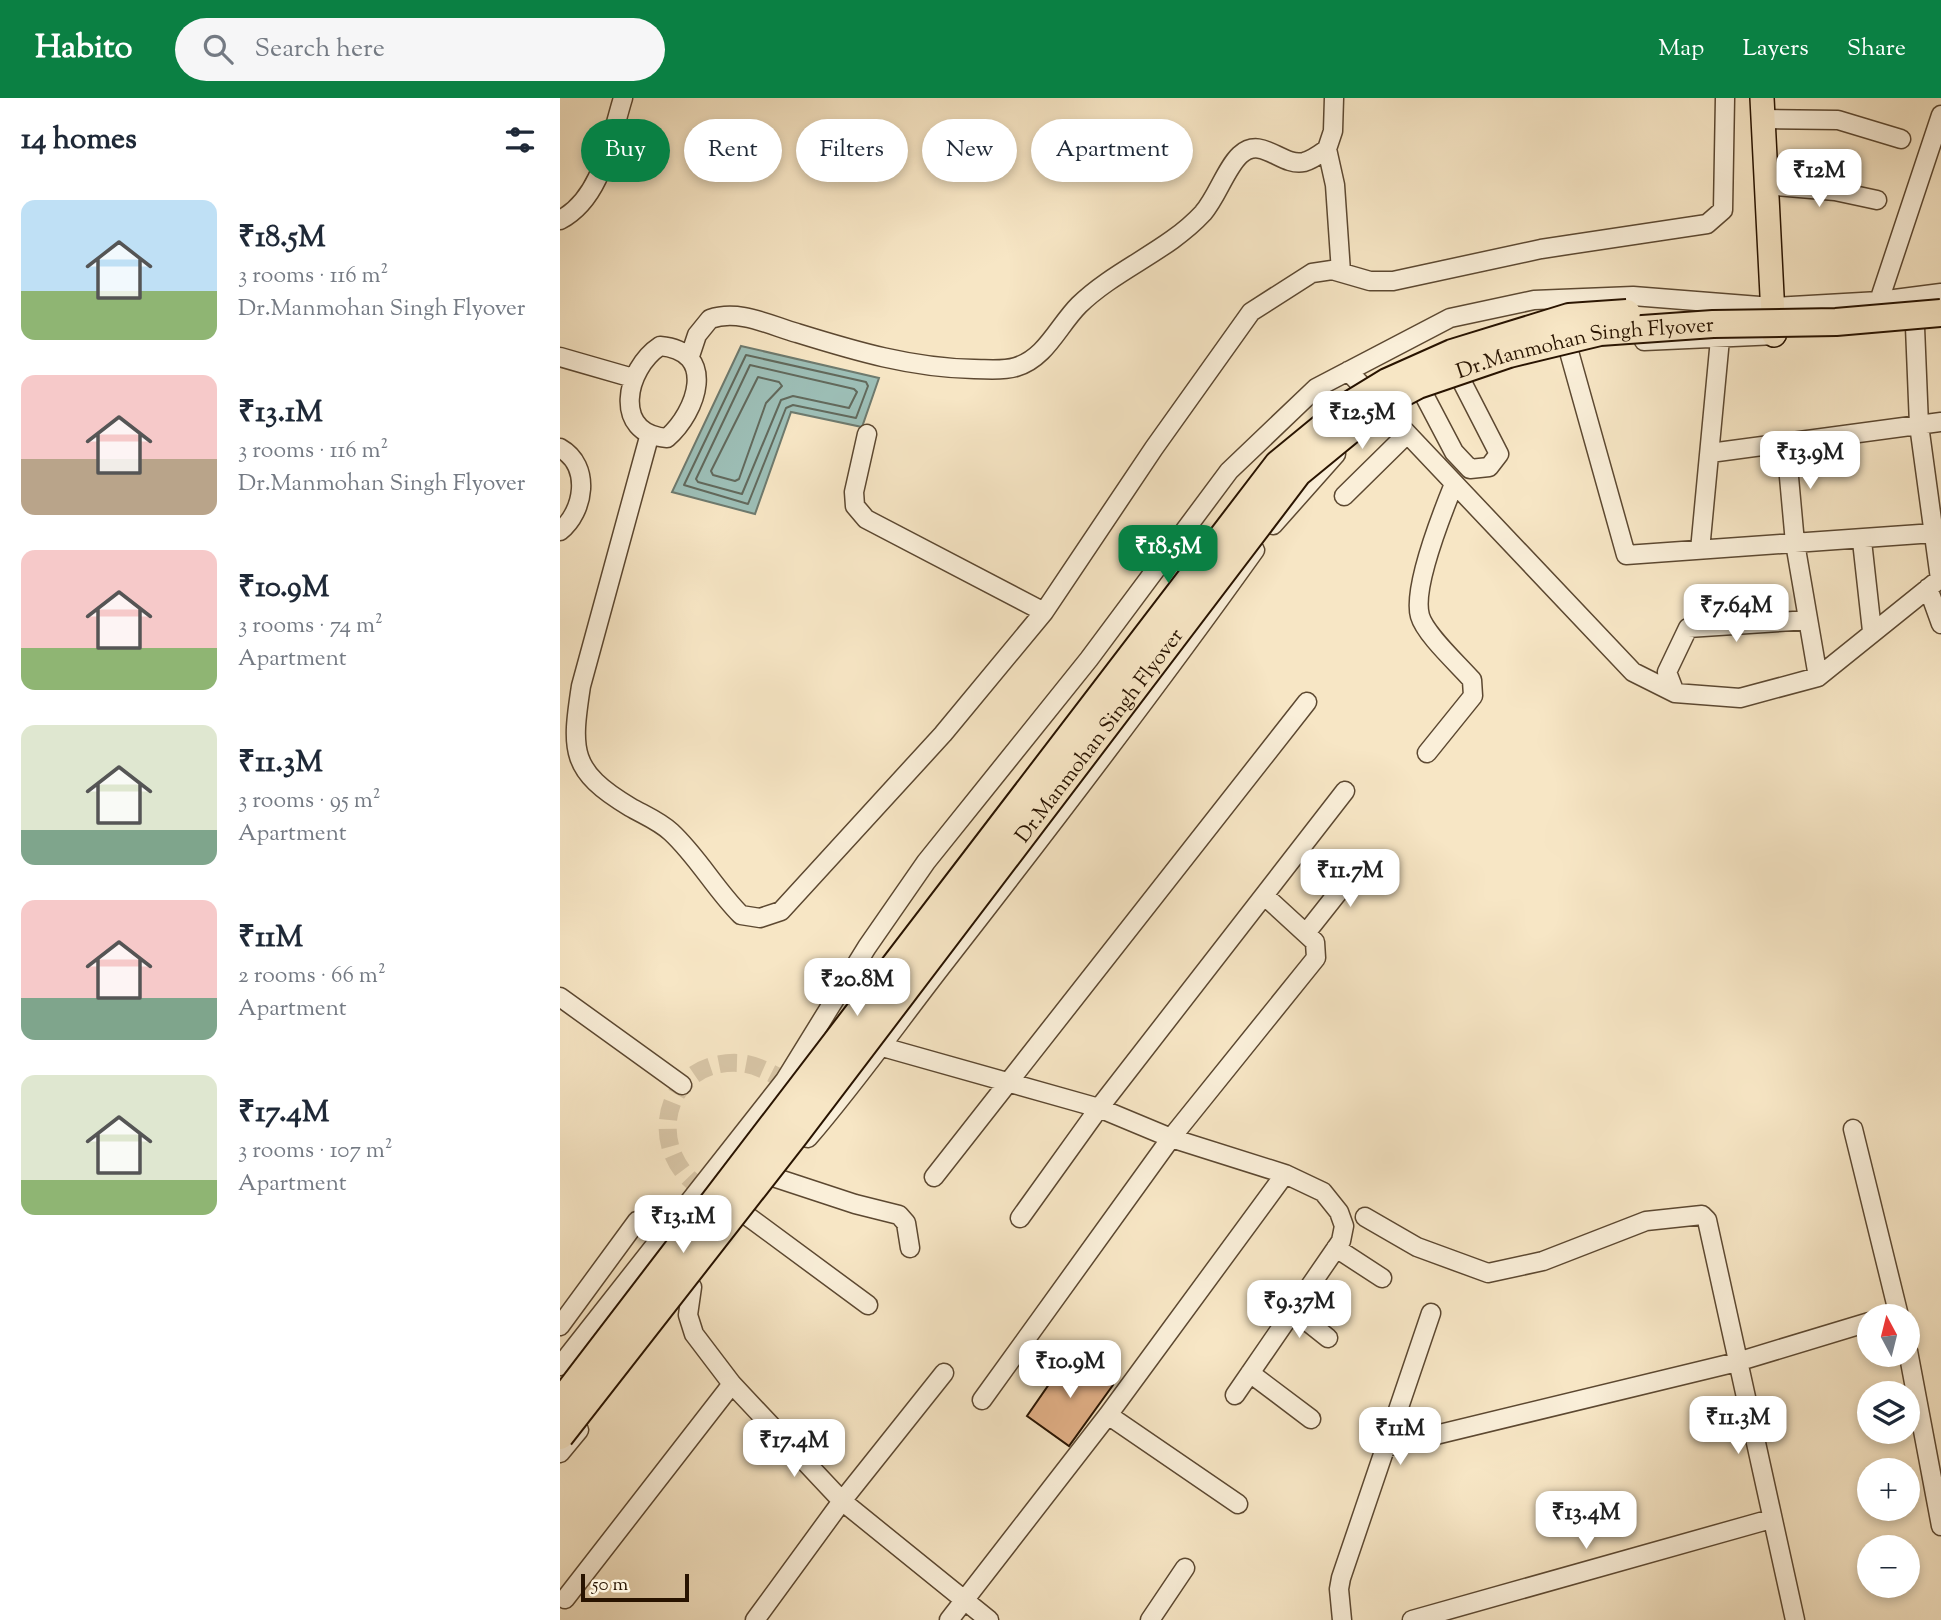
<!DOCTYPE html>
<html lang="en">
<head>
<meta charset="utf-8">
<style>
  body { margin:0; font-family:"Sorts Mill Goudy",serif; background:#f6f6f7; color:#1f2937; height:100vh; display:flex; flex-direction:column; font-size:26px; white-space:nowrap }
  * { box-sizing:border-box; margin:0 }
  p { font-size:23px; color:#747a83 }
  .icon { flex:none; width:38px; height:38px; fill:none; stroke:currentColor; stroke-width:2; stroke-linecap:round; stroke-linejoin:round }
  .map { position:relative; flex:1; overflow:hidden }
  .sheet { display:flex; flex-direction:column; background:#fff; width:560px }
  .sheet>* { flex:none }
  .banner { position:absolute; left:21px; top:21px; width:665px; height:63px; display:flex; gap:14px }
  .needle { width:46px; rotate:353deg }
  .controls { position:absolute; left:1297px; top:1206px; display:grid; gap:14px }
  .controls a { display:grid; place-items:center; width:63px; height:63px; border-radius:50%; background:#fff; box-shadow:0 4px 10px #0003; font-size:35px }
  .scale { position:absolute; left:21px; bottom:18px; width:108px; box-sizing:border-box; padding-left:7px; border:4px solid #281300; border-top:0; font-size:19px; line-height:24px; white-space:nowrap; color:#281300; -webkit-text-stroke:5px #faefd9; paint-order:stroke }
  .price { position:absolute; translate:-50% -60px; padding:0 16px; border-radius:14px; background:#fff; color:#222; font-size:23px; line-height:46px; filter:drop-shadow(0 2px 4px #0008) }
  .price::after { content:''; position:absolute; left:50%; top:42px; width:21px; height:16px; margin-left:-10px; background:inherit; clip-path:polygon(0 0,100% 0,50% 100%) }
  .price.active { background:#0b8043; color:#fff }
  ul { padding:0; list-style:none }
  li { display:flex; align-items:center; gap:21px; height:175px; padding:0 21px }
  li span { display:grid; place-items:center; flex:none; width:196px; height:140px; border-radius:14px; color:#555 }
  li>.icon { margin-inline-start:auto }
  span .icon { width:84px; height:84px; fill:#fffc; stroke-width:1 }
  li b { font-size:30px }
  h2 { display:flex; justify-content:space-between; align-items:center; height:84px; padding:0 21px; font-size:30px }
  .chip { padding:0 24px; border-radius:32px; background:#fff; box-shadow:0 4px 10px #0003; font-size:24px; line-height:63px }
  .chip.active { background:#0b8043; color:#fff }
  header { display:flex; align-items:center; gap:42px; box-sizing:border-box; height:98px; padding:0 35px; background:#0b8043; color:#fff }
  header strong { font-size:33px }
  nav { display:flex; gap:38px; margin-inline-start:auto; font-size:24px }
  .search { width:490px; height:63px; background:#f6f6f7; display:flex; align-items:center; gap:18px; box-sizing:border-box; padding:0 24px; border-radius:38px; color:#747a83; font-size:26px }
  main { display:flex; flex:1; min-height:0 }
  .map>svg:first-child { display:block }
</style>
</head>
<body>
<header>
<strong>Habito</strong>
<div class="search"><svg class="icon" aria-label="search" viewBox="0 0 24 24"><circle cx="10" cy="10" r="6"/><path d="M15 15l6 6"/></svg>Search here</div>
<nav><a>Map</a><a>Layers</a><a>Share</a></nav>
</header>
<main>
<section class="sheet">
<h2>14 homes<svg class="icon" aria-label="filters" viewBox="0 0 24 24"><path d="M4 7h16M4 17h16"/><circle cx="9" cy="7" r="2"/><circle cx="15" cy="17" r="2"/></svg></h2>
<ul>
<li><span style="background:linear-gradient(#bfe0f5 65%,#8fb573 0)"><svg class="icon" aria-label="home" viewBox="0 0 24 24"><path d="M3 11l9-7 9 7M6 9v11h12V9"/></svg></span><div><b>₹18.5M</b><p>3 rooms · 116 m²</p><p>Dr.Manmohan Singh Flyover</p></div></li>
<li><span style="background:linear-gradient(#f6c9c9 60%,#b9a48a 0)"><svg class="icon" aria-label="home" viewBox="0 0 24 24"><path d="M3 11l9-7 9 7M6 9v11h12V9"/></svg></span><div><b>₹13.1M</b><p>3 rooms · 116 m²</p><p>Dr.Manmohan Singh Flyover</p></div></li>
<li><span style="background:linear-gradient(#f6c9c9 70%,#8fb573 0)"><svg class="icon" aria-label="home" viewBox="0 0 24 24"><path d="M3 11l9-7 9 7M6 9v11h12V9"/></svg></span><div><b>₹10.9M</b><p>3 rooms · 74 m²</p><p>Apartment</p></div></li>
<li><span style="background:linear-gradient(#dfe7d0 75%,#7fa58c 0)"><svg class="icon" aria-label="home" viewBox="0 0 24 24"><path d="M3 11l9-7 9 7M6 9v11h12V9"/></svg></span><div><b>₹11.3M</b><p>3 rooms · 95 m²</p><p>Apartment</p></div></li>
<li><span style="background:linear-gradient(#f6c9c9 70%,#7fa58c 0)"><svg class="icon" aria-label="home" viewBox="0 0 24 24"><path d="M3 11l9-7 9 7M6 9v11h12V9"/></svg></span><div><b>₹11M</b><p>2 rooms · 66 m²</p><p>Apartment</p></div></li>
<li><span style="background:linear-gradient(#dfe7d0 75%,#8fb573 0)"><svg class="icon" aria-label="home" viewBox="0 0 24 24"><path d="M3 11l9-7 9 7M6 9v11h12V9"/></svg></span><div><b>₹17.4M</b><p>3 rooms · 107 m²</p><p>Apartment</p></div></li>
</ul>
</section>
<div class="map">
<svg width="1381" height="1522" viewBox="0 0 1381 1522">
  <rect width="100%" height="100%" fill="#f7e6c5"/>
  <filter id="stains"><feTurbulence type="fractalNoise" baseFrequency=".00286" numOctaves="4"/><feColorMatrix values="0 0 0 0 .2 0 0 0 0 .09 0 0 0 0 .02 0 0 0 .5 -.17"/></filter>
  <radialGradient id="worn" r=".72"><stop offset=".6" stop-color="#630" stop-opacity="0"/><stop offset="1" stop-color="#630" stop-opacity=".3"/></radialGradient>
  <path fill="#9dbfb7" stroke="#6e7a6e" stroke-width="2" d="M181,248L319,280L302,329L231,314L195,416L112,394Z"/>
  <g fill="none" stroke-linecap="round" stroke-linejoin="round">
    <path stroke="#62695c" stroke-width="2" d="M186,257L306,284L308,288L296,320L233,307L226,310L188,406L124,387Z
      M190,267L294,291L297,294L289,310L233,298L221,302L182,396L138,384L136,381Z
      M198,279L219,284L222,288L206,305L179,381L175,383L153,377L151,373Z"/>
  </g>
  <path fill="#e2b087" stroke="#281300" stroke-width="2" d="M510,1256L553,1287L509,1348L467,1318Z"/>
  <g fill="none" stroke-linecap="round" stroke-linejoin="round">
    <path stroke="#d8c6a7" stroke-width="18" stroke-dasharray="18 9" stroke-linecap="butt" d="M142,1091C83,1052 103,961 179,965C196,966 210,975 225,982"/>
    <g stroke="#5c4831" stroke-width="21">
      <path id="minor" d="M1204,21L1278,22L1341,41
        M767,51L773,33L774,0
        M1205,87L1275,93L1317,102
        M0,122C42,100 50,42 63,0
        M1319,203L1381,17
        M1355,229L1359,327L1380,481
        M1084,243L1217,237
        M100,248C158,253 137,314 107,340C52,336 65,271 100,248Z
        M1008,250L1066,457L1374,435
        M130,258L137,237L150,221C179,211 209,227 237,235C295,253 352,270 414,271C427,271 443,273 456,269C486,260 498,228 519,207C556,171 608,153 643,115C657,99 666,70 680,57C702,37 721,69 744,64C752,62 760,56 767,51L775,87L781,174
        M0,259L73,280
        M788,273L1073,574L1115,595L1180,600L1258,579L1381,480
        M863,295L894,354L910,371L929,369L939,356L900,280
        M307,336L294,394L295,408L306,421L484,514
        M89,339L21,588C11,653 10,673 70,709C84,717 99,723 111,734C138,759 155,791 181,817L200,820L221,813L383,636L484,514L594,350L691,214L752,175L772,172L810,183H833L981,151L1147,126L1163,112L1165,0
        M1226,346L1235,445L1258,579
        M0,350C32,368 24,414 0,433
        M1150,355L1381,324
        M784,398L847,336
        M713,427L776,356
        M1302,443L1312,533
        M1140,452L1160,241
        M1368,490L1381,526
        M1115,595L1107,574L1128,530L1248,522
        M867,655L913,598L912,582C898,566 865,536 860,518C852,490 883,413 894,386
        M746,835L803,763
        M0,899L122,987
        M312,946L539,1010L611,1040L725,1076L763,1094L779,1114L784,1128L781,1143L675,1297
        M1293,1031L1339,1218
        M248,1040C297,983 339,923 385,864C491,728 595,592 695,452
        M213,1079L295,1106L339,1117L346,1125L350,1150
        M374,1079L747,604
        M186,1117L308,1207
        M805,1119L857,1149L928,1175L983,1163L1086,1123L1142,1117L1147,1122L1235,1522
        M460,1120L539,1010L785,693
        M776,1150L822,1180
        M132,1189L128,1217L134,1236L172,1286L282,1403L429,1522
        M734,1213L768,1240
        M0,1228L77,1123
        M1348,1253L1381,1428
        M0,1268L225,982L307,849L366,764L529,561L669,373L756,290L890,220L974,202L1073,198L1212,209L1319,203L1381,195
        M690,1275L751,1321
        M422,1302L611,1040L756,860L755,844L706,799
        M548,1317L725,1076
        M826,1349L1177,1264L1309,1224
        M0,1355L19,1332
        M5,1501L172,1286
        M195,1522L282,1403L384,1275
        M389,1522L548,1317L678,1406
        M590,1522L625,1470
        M782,1522L779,1491L781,1480L871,1215
        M852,1522L1211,1421"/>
    </g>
    <g stroke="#281300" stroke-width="26">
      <path id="major" d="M1202,0L1214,237"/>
    </g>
    <use href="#minor" stroke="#faefd9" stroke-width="18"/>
    <use href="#major" stroke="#f7e6c5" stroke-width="23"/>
    <g stroke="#281300" stroke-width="30" stroke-linecap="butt">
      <g id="highway-bridge">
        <path d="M0,1305L718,366L791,306L827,284L892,255L1009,219L1067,215"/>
        <path id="s1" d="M0,1338L235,1037L738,375L822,306L858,287L949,256L1040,234L1153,226L1276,224L1381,215"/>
      </g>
    </g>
    <use href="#highway-bridge" stroke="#f7e6c5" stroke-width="26"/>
  </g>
  <g text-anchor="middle" stroke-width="5" stroke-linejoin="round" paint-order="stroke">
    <g font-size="21" fill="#281300" stroke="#faefd9">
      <text dy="7" stroke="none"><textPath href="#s1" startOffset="1535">Dr.Manmohan Singh Flyover</textPath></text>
      <text dy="7" stroke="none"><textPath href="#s1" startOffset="884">Dr.Manmohan Singh Flyover</textPath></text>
    </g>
  </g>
  <rect width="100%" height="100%" filter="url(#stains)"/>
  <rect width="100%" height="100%" fill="url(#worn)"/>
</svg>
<div class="controls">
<a><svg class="needle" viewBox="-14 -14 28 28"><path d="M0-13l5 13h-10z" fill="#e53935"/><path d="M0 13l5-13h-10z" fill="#747a83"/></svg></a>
<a><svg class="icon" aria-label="layers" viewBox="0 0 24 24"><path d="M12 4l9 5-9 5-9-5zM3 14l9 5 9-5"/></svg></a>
<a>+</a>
<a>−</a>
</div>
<div class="scale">50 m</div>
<b class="price" style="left:1259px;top:111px">₹12M</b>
<b class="price" style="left:802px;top:353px">₹12.5M</b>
<b class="price" style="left:1250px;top:393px">₹13.9M</b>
<b class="price active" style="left:608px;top:487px">₹18.5M</b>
<b class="price" style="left:1176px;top:546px">₹7.64M</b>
<b class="price" style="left:790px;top:811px">₹11.7M</b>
<b class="price" style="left:297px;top:920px">₹20.8M</b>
<b class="price" style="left:123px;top:1157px">₹13.1M</b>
<b class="price" style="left:739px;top:1242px">₹9.37M</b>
<b class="price" style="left:510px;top:1302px">₹10.9M</b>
<b class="price" style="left:1178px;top:1358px">₹11.3M</b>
<b class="price" style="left:840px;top:1369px">₹11M</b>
<b class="price" style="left:234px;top:1381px">₹17.4M</b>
<b class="price" style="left:1026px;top:1453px">₹13.4M</b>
<div class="banner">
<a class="chip active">Buy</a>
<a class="chip">Rent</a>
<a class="chip">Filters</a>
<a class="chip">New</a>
<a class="chip">Apartment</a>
</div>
</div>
</main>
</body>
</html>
